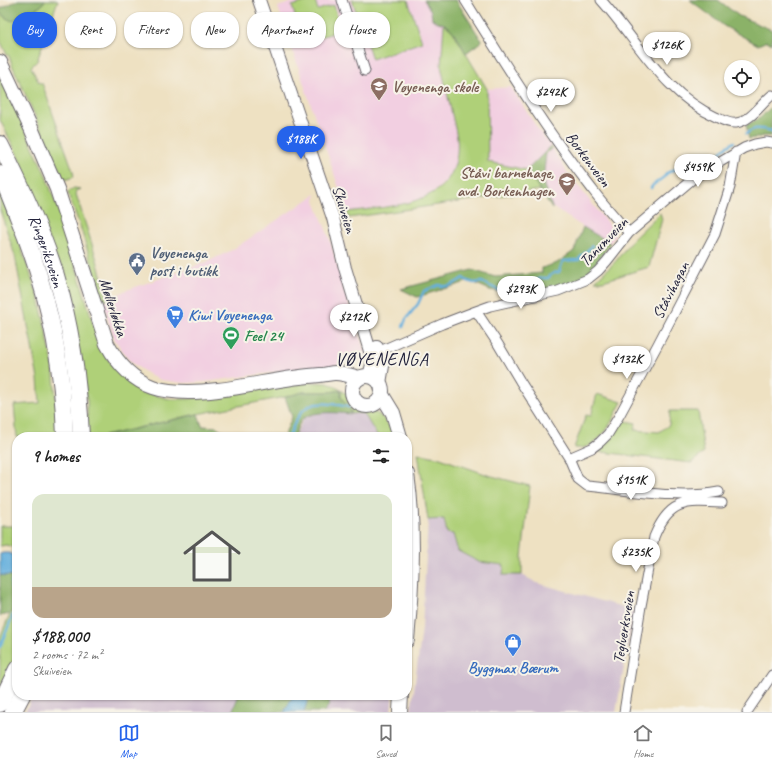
<!DOCTYPE html>
<html lang="en">
<head>
<meta charset="utf-8">
<style>
  body { margin:0; font-family:Caveat,sans-serif; background:#f2f2f2; color:#222; height:100vh; display:flex; flex-direction:column; font-size:15px; white-space:nowrap }
  * { box-sizing:border-box; margin:0 }
  p { font-size:13px; color:#767676 }
  .icon { flex:none; width:22px; height:22px; fill:none; stroke:currentColor; stroke-width:2; stroke-linecap:round; stroke-linejoin:round }
  .map { position:relative; flex:1; overflow:hidden }
  .drawer { position:absolute; left:12px; top:432px; width:400px; height:268px; display:flex; flex-direction:column; background:#fff; border-radius:16px; box-shadow:0 1px 3px #0004 }
  .drawer>* { flex:none }
  .banner { position:absolute; left:12px; top:12px; width:400px; height:36px; display:flex; gap:8px }
  .buttons { position:absolute; left:724px; top:60px; display:grid; gap:8px }
  .buttons a { display:grid; place-items:center; width:36px; height:36px; border-radius:50%; background:#fff; box-shadow:0 1px 3px #0004; font-size:20px }
  .price { position:absolute; translate:-50% -34px; padding:0 9px; border-radius:14px; background:#fff; color:#222; font-size:13px; line-height:26px; filter:drop-shadow(0 1px 2px #0008) }
  .price::after { content:''; position:absolute; left:50%; top:24px; width:12px; height:9px; margin-left:-6px; background:inherit; clip-path:polygon(0 0,100% 0,50% 100%) }
  .price.on { background:#2563eb; color:#fff }
  ul { padding:0; list-style:none }
  li { display:grid; align-content:center; gap:8px; height:212px; padding:0 20px }
  li+li { border-top:1px solid #e0e0e0 }
  li span { display:grid; place-items:center; height:124px; border-radius:12px; color:#555 }
  li>.icon { margin-inline-start:auto }
  span .icon { width:72px; height:72px; fill:#fffc; stroke-width:1 }
  li b { font-size:17px }
  h2 { display:flex; justify-content:space-between; align-items:center; height:48px; padding:0 20px; font-size:17px }
  .chip { padding:0 14px; border-radius:16px; background:#fff; box-shadow:0 1px 3px #0004; font-size:14px; line-height:36px }
  .chip.on { background:#2563eb; color:#fff }
  .tabs { display:flex; justify-content:space-around; align-items:center; height:56px; border-top:1px solid #e0e0e0; background:#fff; font-size:11px; color:#767676 }
  .tabs a { display:grid; justify-items:center; gap:2px }
  .tabs .on { color:#2563eb }
  .map>svg:first-child { display:block }
</style>
</head>
<body>
<div class="map">
<svg width="772" height="712" viewBox="0 0 772 712">
  <rect width="100%" height="100%" fill="#f7f3e8"/>
  <filter id="ink" filterUnits="userSpaceOnUse"><feTurbulence type="fractalNoise" baseFrequency=".025" numOctaves="2"/><feDisplacementMap in="SourceGraphic" scale="8" xChannelSelector="R" yChannelSelector="G"/><feConvolveMatrix kernelMatrix="1 2 1 2 8 2 1 2 1" color-interpolation-filters="sRGB"/></filter>
  <filter id="wash" filterUnits="userSpaceOnUse"><feTurbulence type="fractalNoise" baseFrequency=".012" numOctaves="4" result="noise"/><feDisplacementMap in="SourceGraphic" scale="16" xChannelSelector="R" yChannelSelector="G"/><feGaussianBlur stdDeviation="0.9" result="paint"/><feColorMatrix in="noise" values="0 0 0 0 0 0 0 0 0 0 0 0 0 0 0 0 0 1.4 0 .05"/><feComposite in="paint" operator="in"/></filter>
  <g filter="url(#wash)">
    <rect width="100%" height="100%" fill="#eee1c2"/>
    <path fill="#f2cfe1" d="M298,0H424L431,11L444,24L441,66L457,137L458,148L455,165L449,176L445,182L430,195L412,203L347,212L278,7Z
      M511,87L539,131L551,146L527,170L488,162L487,89Z
      M552,148L567,172L613,230L615,236L610,243L583,227L552,207L544,186L543,179L546,154Z
      M316,194L315,201L330,240L345,293L366,355L332,366L312,367L205,382L184,383L161,380L151,376L135,365L128,359L115,340L109,323L103,301L114,298L124,291L207,262L232,250Z"/>
    <path fill="#cfbdcf" d="M327,412L351,414L358,413L364,414L378,437H294L304,418L311,415Z
      M444,519L447,533L453,534L479,562L504,565L503,575H522L537,583L634,610L616,712H411L422,629L428,520Z
      M33,695H239L232,712H25Z
      M330,695H393L391,712H324L329,705Z"/>
    <path fill="#afd078" stroke="#68795a" d="M45,0H58L37,61L31,67L39,83H42L73,171L74,177L64,180L13,67L9,56L7,55L0,40V13L6,18L41,6Z
      M312,0H315L318,10L334,5L342,30L303,43L292,6Z
      M352,0H408L422,42L372,59Z
      M444,24L452,30L487,89L488,162L527,170L540,190L349,218L347,212C397,205 463,206 457,137L441,66Z
      M0,75L44,171L63,223L96,333L107,358L117,371L130,383L146,392L158,396L170,399H188L218,396L303,382L327,383L333,385L347,394L355,406C360,408 365,409 371,411C383,414 390,426 394,437H378L364,414L358,413L351,414V411L341,397V390L330,392H303L285,397L192,415L100,437H88L87,401L81,359L30,189L21,162L0,120Z
      M74,188L81,189L75,191L97,260L108,300L103,301L81,229L70,199L68,193L69,191Z
      M0,189L39,298L53,364L59,437H17V438L14,405L40,403L38,379L15,256L0,210Z
      M660,213L662,219L649,267L603,281H595L616,261L632,240Z
      M597,394L622,402C612,420 600,451 574,448L586,415L591,416Z
      M670,411H698L704,453L691,463L594,451L620,420L636,423L634,430L659,432L669,425Z
      M418,453L440,458L488,475L530,486L522,557V575H503L504,565L479,562L458,551L453,534L447,533L444,519L428,520Z
      M0,526H17V548L6,545L0,546Z
      M17,606V653L0,688V637L10,614Z"/>
    <path fill="#8bb268" stroke="#566a52" d="M18,0H45L41,6L12,21L6,18L0,13V9Z
      M424,0H456L482,41L466,53C460,44 454,28 444,24C439,22 437,22 432,19L431,11Z
      M690,0H718L739,16L772,30V44L767,41L758,45L724,26Z
      M772,106L771,136H764L749,139L746,125L760,118Z
      M551,146L552,148L546,154L543,180L544,186L552,207V209L527,170Z
      M583,227L610,243L591,273L561,289L517,295L490,290L470,281L417,297L401,289L472,270L495,277L542,273V268L557,263L574,251Z
      M341,390V397L351,411V414C339,413 315,410 304,418C299,422 296,431 294,437H284L292,417L285,397L303,392H330Z
      M198,414L202,426L217,427L233,437H100Z
      M0,575L17,576V606L10,614L0,616Z
      M239,695H294L284,712H232Z
      M309,695H330L329,705L324,712H304Z"/>
    <path fill="#64afdd" stroke="#43688c" d="M3,553H9L17,557V576L0,575V554Z
      M294,695H309L304,712H284Z"/>
    <g fill="none" stroke-linecap="round" stroke-linejoin="round">
      <path stroke="#64afdd" stroke-width="2.5" d="M746,134C755,126 761,129 772,131
        M651,188L653,185L664,177L667,173L682,166L694,154L714,158L718,156L723,149L734,142
        M403,327L406,319L418,304L424,291L439,285C448,289 455,283 463,278L467,281L474,283L482,282L500,291L505,290L514,283L531,284L540,278H548C551,274 554,272 559,272L563,261L578,260L592,246
        M206,437L216,434L225,437
        M289,437C302,400 313,400 349,407
        M11,588L12,581L17,571
        M0,647L13,615"/>
    </g>
  </g>
  <g filter="url(#ink)">
    <g fill="none" stroke-linecap="round" stroke-linejoin="round">
      <g stroke="#69656a" stroke-width="11">
        <path id="street" d="M342,0L365,71
          M465,0C505,64 545,129 592,189C603,204 616,218 629,233
          M601,0C638,41 664,94 716,117C722,120 729,124 736,123C751,121 761,104 772,95
          M476,311L498,344L520,381L569,458L592,448L600,442L608,434L619,416L658,344L715,234L730,187L736,152
          M373,354L442,324L476,311L490,306L558,291L588,279L598,271L607,261L629,233L695,177L744,148L755,144L766,142L772,143
          M569,458L578,479L587,486C629,490 679,500 719,492
          M624,712L641,606L654,537C669,500 685,501 722,503
          M747,712L772,675"/>
      </g>
      <g stroke="#69656a" stroke-width="14">
        <path id="secondary" d="M259,0L333,218L345,268L373,361L369,376
          M377,347L383,366L380,383"/>
      </g>
      <g stroke="#69656a" stroke-width="16">
        <path id="primary" d="M0,62L31,128L57,189L107,344C133,392 168,396 218,390C252,386 286,377 320,375C325,375 330,373 335,373C343,373 352,376 359,378
          M352 391a15 15 0 1 1 30 0a15 15 0 1 1-30 0Z
          M382,395L393,413L400,437
          M407,474C415,528 412,585 407,640
          M400,712L401,695"/>
      </g>
      <g stroke="#69656a" stroke-width="18">
        <g id="highway">
          <path id="s1" d="M0,144C21,185 41,228 55,272C71,325 79,382 81,437"/>
          <path d="M0,174C7,188 12,202 18,217C47,287 63,361 65,437"/>
          <path d="M0,704L17,669"/>
          <path d="M13,712L22,695"/>
        </g>
      </g>
      <use href="#street" stroke="#fff" stroke-width="9"/>
      <use href="#secondary" stroke="#fff" stroke-width="12"/>
      <use href="#primary" stroke="#fff" stroke-width="14"/>
      <use href="#highway" stroke="#fff" stroke-width="16"/>
    </g>
  </g>
  <defs>
    <g id="school-pin" transform="scale(0.9)"><path d="M0 17L-7.5 6A9.5 9.5 0 1 1 7.5 6Z" fill="#8d6e63" stroke="#f7f3e8"/><path d="M0-5L7-2L0 1L-7-2ZM-4 1L0 2.5L4 1V4Q0 6-4 4Z" fill="#fff"/></g>
    <g id="civic-pin" transform="scale(0.9)"><path d="M0 17L-7.5 6A9.5 9.5 0 1 1 7.5 6Z" fill="#5c6f8a" stroke="#f7f3e8"/><path d="M-.6-6.5H3V-4.5H.6V-3L4-1V1h2V6H-6V1h2V-1L-.6-3ZM-1.2 2.5V6h2.4V2.5Z" fill="#fff"/></g>
    <g id="supermarket-pin" transform="scale(0.9)"><path d="M0 17L-7.5 6A9.5 9.5 0 1 1 7.5 6Z" fill="#3f7fe0" stroke="#f7f3e8"/><path d="M-6-5.5h2.5l.6 2H6L4.5 2H-2.5L-4.4-4H-6ZM-1.5 3.2a1.3 1.3 0 1 0 .1 0ZM3 3.2a1.3 1.3 0 1 0 .1 0Z" fill="#fff"/></g>
    <g id="stadium-pin" transform="scale(0.9)"><path d="M0 17L-7.5 6A9.5 9.5 0 1 1 7.5 6Z" fill="#2e9e5b" stroke="#f7f3e8"/><path d="M0-5a6.5 5 0 1 0 0 10a6.5 5 0 1 0 0-10ZM-3.5-1.8h7v3.6h-7Z" fill="#fff"/></g>
    <g id="shop-pin" transform="scale(0.9)"><path d="M0 17L-7.5 6A9.5 9.5 0 1 1 7.5 6Z" fill="#3f7fe0" stroke="#f7f3e8"/><path d="M-5-2.5h2.3a2.7 3.5 0 0 1 5.4 0H5L5.5 6h-11ZM-1.5-2.5h3a1.5 2.3 0 0 0-3 0Z" fill="#fff"/></g>
  </defs>
  <g fill-rule="evenodd">
    <use href="#school-pin" x="379" y="86"/>
    <use href="#school-pin" x="567" y="181"/>
    <use href="#civic-pin" x="137" y="261"/>
    <use href="#supermarket-pin" x="175" y="314"/>
    <use href="#stadium-pin" x="231" y="335"/>
    <use href="#shop-pin" x="513" y="642"/>
  </g>
  <g text-anchor="middle" stroke-width="4" stroke-linejoin="round" paint-order="stroke">
    <g font-size="16" font-weight="bold" fill="#785e54" stroke="#f7f3e8" text-anchor="start">
      <text x="392" y="92">Vøyenenga skole</text>
      <text x="554" y="178" text-anchor="end">Ståvi barnehage,<tspan x="554" dy="18">avd. Borkenhagen</tspan></text>
    </g>
    <g font-size="16" fill="#22223b" stroke="#f7f3e8">
      <text transform="translate(589 159) rotate(53)" y="6">Borkenveien</text>
      <text transform="translate(345 209) rotate(73)" y="6">Skuiveien</text>
      <text transform="translate(603 241) rotate(-46)" y="6">Tanumveien</text>
      <text dy="6" stroke="none"><textPath href="#s1" startOffset="117">Ringeriksveien</textPath></text>
      <text transform="translate(670 290) rotate(-63)" y="6">Ståvihagan</text>
      <text transform="translate(114 307) rotate(72)" y="6">Møllerløkka</text>
      <text transform="translate(623 627) rotate(-81)" y="6">Teglverksveien</text>
    </g>
    <g font-size="16" font-weight="bold" fill="#4e5e75" stroke="#f7f3e8" text-anchor="start">
      <text x="150" y="258">Vøyenenga<tspan x="150" dy="18">post i butikk</tspan></text>
    </g>
    <g font-size="16" font-weight="bold" fill="#366cbe" stroke="#f7f3e8" text-anchor="start">
      <text x="188" y="320">Kiwi Vøyenenga</text>
      <text x="513" y="673" text-anchor="middle">Byggmax Bærum</text>
    </g>
    <g font-size="16" font-weight="bold" fill="#27864d" stroke="#f7f3e8" text-anchor="start">
      <text x="244" y="341">Feel 24</text>
    </g>
    <g font-size="18" letter-spacing="1" fill="#22223b" stroke="#f7f3e8">
      <text x="382" y="365">VØYENENGA</text>
    </g>
  </g>
</svg>
<div class="buttons">
<a><svg class="icon" aria-label="locate" viewBox="0 0 24 24"><circle cx="12" cy="12" r="6"/><path d="M12 2v4M12 18v4M2 12h4M18 12h4"/></svg></a>
</div>
<b class="price" style="left:667px;top:66px">$126K</b>
<b class="price" style="left:551px;top:113px">$242K</b>
<b class="price on" style="left:301px;top:160px">$188K</b>
<b class="price" style="left:698px;top:188px">$459K</b>
<b class="price" style="left:521px;top:310px">$293K</b>
<b class="price" style="left:354px;top:338px">$212K</b>
<b class="price" style="left:627px;top:380px">$132K</b>
<b class="price" style="left:631px;top:501px">$151K</b>
<b class="price" style="left:636px;top:573px">$235K</b>
<div class="banner">
<a class="chip on">Buy</a>
<a class="chip">Rent</a>
<a class="chip">Filters</a>
<a class="chip">New</a>
<a class="chip">Apartment</a>
<a class="chip">House</a>
</div>
<section class="drawer">
<h2>9 homes<svg class="icon" aria-label="filters" viewBox="0 0 24 24"><path d="M4 7h16M4 17h16"/><circle cx="9" cy="7" r="2"/><circle cx="15" cy="17" r="2"/></svg></h2>
<ul>
<li><span style="background:linear-gradient(#dfe7d0 75%,#b9a48a 0)"><svg class="icon" aria-label="home" viewBox="0 0 24 24"><path d="M3 11l9-7 9 7M6 9v11h12V9"/></svg></span><div><b>$188,000</b><p>2 rooms · 72 m²</p><p>Skuiveien</p></div></li>
</ul>
</section>
</div>
<nav class="tabs">
<a class="on"><svg class="icon" aria-label="map" viewBox="0 0 24 24"><path d="M3 6l6-2 6 2 6-2v14l-6 2-6-2-6 2zM9 4v14M15 6v14"/></svg>Map</a>
<a><svg class="icon" aria-label="saved" viewBox="0 0 24 24"><path d="M7 4h10v16l-5-4-5 4z"/></svg>Saved</a>
<a><svg class="icon" aria-label="home" viewBox="0 0 24 24"><path d="M3 11l9-7 9 7M6 9v11h12V9"/></svg>Home</a>
</nav>
</body>
</html>
